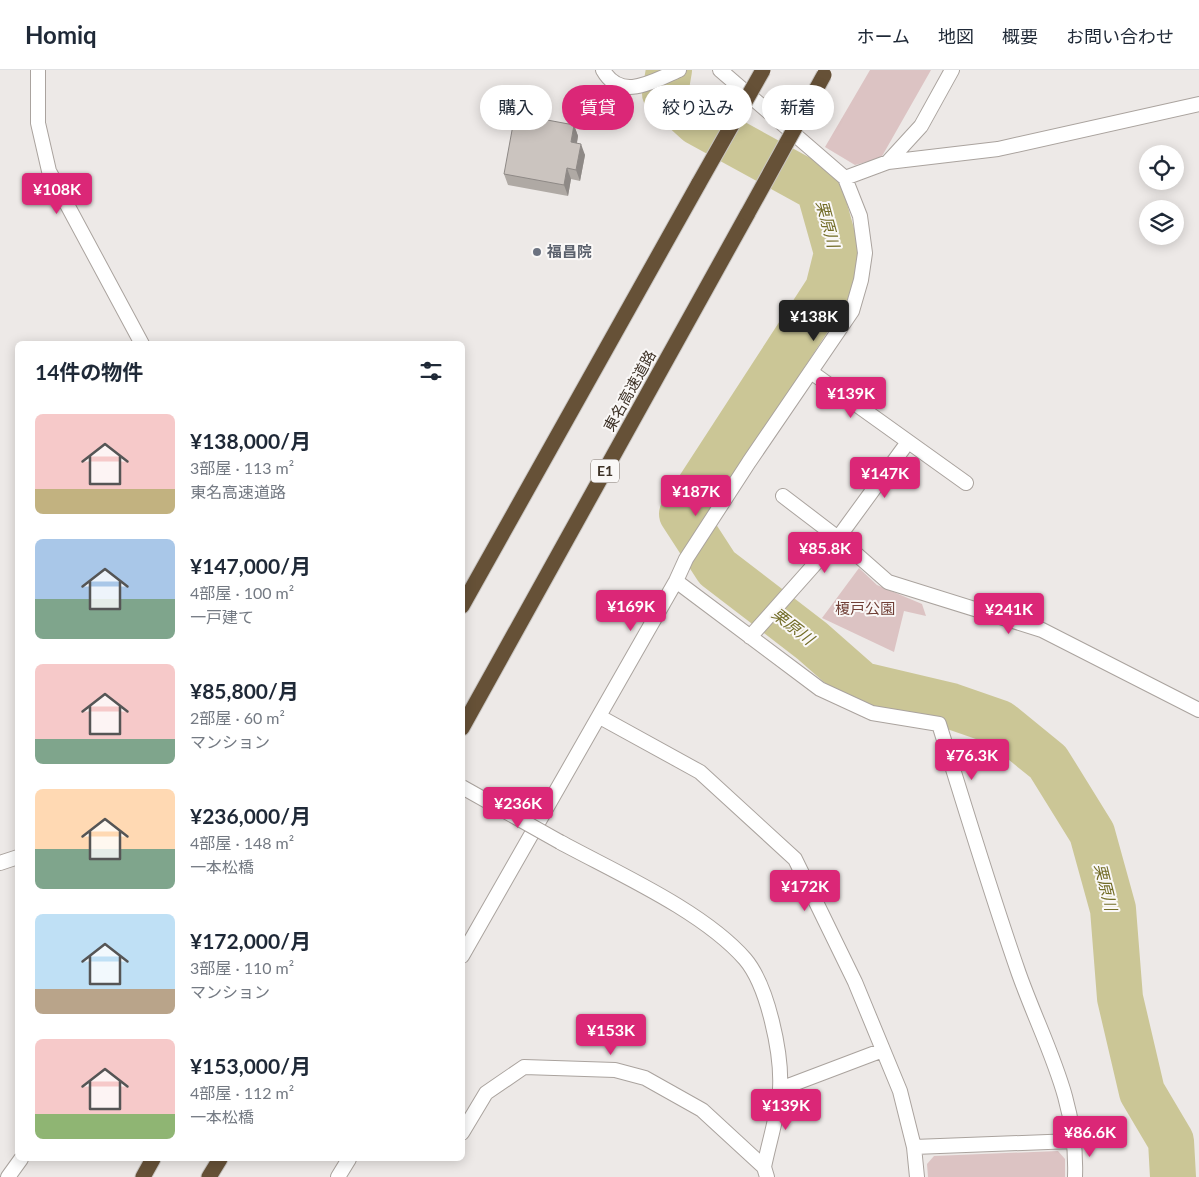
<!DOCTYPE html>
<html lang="ja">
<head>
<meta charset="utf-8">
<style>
  body { margin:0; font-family:Lato,"Noto Sans JP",sans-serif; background:#f2f2f3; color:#1f2937; height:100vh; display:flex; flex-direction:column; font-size:19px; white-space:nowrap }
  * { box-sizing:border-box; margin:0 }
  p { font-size:16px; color:#747a83 }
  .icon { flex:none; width:28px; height:28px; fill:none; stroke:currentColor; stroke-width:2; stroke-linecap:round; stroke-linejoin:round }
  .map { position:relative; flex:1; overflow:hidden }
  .panel { position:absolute; left:15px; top:271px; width:450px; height:820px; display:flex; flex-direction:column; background:#fff; border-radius:8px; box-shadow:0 2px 12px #0003 }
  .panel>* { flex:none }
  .guide { position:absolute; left:480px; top:15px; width:475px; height:45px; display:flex; gap:10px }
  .buttons { position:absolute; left:1139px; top:75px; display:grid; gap:10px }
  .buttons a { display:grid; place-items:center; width:45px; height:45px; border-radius:50%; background:#fff; box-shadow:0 2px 12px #0003; font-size:25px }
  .price { position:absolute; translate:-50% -42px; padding:0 11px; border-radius:5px; background:#db2777; color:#fff; font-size:16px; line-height:32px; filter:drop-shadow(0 1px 2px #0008) }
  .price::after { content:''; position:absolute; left:50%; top:30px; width:15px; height:11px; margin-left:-8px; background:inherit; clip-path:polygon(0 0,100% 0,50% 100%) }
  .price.current { background:#222; color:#fff }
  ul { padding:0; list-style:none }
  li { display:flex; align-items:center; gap:15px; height:125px; padding:0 20px }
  li span { display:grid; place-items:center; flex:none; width:140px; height:100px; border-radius:8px; color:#555 }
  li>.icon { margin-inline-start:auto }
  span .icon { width:60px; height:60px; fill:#fffc; stroke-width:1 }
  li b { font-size:21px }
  h2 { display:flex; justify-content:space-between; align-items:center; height:60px; padding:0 20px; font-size:21px }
  .chip { padding:0 18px; border-radius:22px; background:#fff; box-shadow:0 2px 12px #0003; font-size:18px; line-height:45px }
  .chip.current { background:#db2777; color:#fff }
  header { display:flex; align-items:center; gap:30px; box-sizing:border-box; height:70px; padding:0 25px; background:#fff; border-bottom:1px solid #e0e1e3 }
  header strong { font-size:24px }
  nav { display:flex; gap:28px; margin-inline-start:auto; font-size:18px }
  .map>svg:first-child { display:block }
</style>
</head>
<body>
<header>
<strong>Homiq</strong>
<nav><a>ホーム</a><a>地図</a><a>概要</a><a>お問い合わせ</a></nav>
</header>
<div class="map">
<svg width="1199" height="1107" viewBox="0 0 1199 1107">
  <rect width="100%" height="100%" fill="#ede9e7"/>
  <path fill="#dcc3c3" d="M870,0H931L881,88L855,95L825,77Z
    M859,498L877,515L922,534L926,546L904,541L894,582L822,548Z
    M1058,1081L1065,1089V1107H928L927,1094L934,1086Z"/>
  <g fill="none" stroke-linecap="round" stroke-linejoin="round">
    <path stroke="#cbc696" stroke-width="46" d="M669,0L665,23L697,52L819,119L837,183L828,219L682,444L717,498L812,571L862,615L951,636L1000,653L1048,692L1092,763L1113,839L1120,928L1142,1022L1171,1071L1173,1107"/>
    <g stroke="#aaa39e" stroke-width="16">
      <path id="service" d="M603,0C621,32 653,11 679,0"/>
    </g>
    <g stroke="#aaa39e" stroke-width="16">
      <path id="minor" d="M38,0V53L49,101L142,274
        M888,92L998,79L1199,34
        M845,108L888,92L921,56L952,0
        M811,302L966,413
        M783,426L838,468L888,512L1042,560L1199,640
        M676,511L820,619L872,643L939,654C965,737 990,821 1019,904C1044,974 1078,1029 1075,1107
        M750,567L838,468L908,372
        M600,647L700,702L795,789L855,912L900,1021L914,1077L917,1107
        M560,772C617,803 703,841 745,889C768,916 782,984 780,1019C778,1045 769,1072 764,1097L767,1107
        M0,793L18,787
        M462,886L676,511L686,489L749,392L852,241L861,210L865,183L860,146L845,108L720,0
        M780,1019L883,980
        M462,1063L486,1023L524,997L615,1000L645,1008L702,1040L764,1097
        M914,1077L1073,1071
        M8,1107L21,1089
        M338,1107L349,1089"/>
    </g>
    <g stroke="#c9c6c3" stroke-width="17">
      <path id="motorway" d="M462,536L699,113
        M462,658L748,143
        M143,1107L153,1089
        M209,1107L220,1089"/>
    </g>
    <use href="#service" stroke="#fff" stroke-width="14"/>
    <use href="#minor" stroke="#fff" stroke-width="14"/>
    <use href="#motorway" stroke="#665137" stroke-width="15"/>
    <g stroke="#aaa39e" stroke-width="16" stroke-linecap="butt">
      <path id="minor-bridge" d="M462,717L560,772"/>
    </g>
    <g stroke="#c9c6c3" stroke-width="17" stroke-linecap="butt">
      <path id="motorway-bridge" d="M699,113L763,0
        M748,143L824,5"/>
    </g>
    <use href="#minor-bridge" stroke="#fff" stroke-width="14"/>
    <use href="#motorway-bridge" stroke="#665137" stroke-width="15"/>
  </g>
  <path fill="#afa9a4" d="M574,55L578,66L577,73L585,85L580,111L571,109L568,126L508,115L504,104Z"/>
  <path fill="#8e8986" d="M574,55L578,66L575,83L571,72Z
    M581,74L585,85L580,111L576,100Z
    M567,98L571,109L568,126L564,115Z"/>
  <path fill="#cbc4bf" stroke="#8e8986" d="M515,44L574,55L571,72L581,74L576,100L567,98L564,115L504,104Z"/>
  <circle fill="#6b7280" stroke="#faf8f7" stroke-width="2" cx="537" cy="182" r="5"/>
  <g text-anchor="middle" stroke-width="4" stroke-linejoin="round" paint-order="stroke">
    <rect fill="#faf8f7" stroke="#766d65" stroke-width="1" x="591" y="389.5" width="28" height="23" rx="4"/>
    <g font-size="14" font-weight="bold" fill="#3e3227">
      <text x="605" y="406">E1</text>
    </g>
    <g font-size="15" font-weight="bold" fill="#5b616d" stroke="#faf8f7" text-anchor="start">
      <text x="547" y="187">福昌院</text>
    </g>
    <g font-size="15" fill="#3e3227" stroke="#faf8f7">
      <text transform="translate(630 321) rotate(-61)" y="5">東名高速道路</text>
    </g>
    <g font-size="15" fill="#703f36" stroke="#faf8f7">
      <text x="865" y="544">榎戸公園</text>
    </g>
    <g font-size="16" font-style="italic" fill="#736d28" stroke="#faf8f7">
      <text transform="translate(828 154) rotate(75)" y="6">栗原川</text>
      <text transform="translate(793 556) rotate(38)" y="6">栗原川</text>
      <text transform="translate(1106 817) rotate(76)" y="6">栗原川</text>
    </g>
  </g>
</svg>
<div class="buttons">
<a><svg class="icon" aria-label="locate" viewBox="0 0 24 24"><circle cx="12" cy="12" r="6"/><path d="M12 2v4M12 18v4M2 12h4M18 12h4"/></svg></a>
<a><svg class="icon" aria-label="layers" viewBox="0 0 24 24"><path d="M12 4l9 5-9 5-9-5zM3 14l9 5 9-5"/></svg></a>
</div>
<b class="price" style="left:57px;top:145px">¥108K</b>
<b class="price current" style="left:814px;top:272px">¥138K</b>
<b class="price" style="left:851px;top:349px">¥139K</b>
<b class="price" style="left:885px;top:429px">¥147K</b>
<b class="price" style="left:696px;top:447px">¥187K</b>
<b class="price" style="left:825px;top:504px">¥85.8K</b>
<b class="price" style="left:631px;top:562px">¥169K</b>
<b class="price" style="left:1009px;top:565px">¥241K</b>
<b class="price" style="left:972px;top:711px">¥76.3K</b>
<b class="price" style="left:518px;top:759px">¥236K</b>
<b class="price" style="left:805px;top:842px">¥172K</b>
<b class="price" style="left:611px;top:986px">¥153K</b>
<b class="price" style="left:786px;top:1061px">¥139K</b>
<b class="price" style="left:1090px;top:1088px">¥86.6K</b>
<div class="guide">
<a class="chip">購入</a>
<a class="chip current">賃貸</a>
<a class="chip">絞り込み</a>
<a class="chip">新着</a>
</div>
<section class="panel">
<h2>14件の物件<svg class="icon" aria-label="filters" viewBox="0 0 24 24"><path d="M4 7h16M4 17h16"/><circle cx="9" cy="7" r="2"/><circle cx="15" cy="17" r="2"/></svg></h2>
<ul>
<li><span style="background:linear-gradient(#f6c9c9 75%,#c2b280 0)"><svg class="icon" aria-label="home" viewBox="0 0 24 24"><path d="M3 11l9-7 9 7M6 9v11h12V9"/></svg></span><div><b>¥138,000/月</b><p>3部屋 · 113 m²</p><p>東名高速道路</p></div></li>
<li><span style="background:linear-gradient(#a9c7e8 60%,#7fa58c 0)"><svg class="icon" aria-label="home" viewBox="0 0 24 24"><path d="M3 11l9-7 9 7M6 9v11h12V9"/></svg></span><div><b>¥147,000/月</b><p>4部屋 · 100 m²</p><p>一戸建て</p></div></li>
<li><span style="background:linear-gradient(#f6c9c9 75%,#7fa58c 0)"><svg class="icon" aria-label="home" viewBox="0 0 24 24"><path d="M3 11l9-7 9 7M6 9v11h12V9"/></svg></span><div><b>¥85,800/月</b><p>2部屋 · 60 m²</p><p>マンション</p></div></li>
<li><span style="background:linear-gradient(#ffd9b3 60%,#7fa58c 0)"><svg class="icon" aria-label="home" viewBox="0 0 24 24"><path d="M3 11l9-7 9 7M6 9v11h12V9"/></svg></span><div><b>¥236,000/月</b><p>4部屋 · 148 m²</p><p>一本松橋</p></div></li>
<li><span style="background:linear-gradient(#bfe0f5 75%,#b9a48a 0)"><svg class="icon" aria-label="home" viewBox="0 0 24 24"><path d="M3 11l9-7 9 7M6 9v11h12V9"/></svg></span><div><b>¥172,000/月</b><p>3部屋 · 110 m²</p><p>マンション</p></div></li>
<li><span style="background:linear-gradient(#f6c9c9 75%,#8fb573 0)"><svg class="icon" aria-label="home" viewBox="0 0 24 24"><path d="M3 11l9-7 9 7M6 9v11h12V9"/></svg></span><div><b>¥153,000/月</b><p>4部屋 · 112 m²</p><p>一本松橋</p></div></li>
</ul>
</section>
</div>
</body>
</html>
